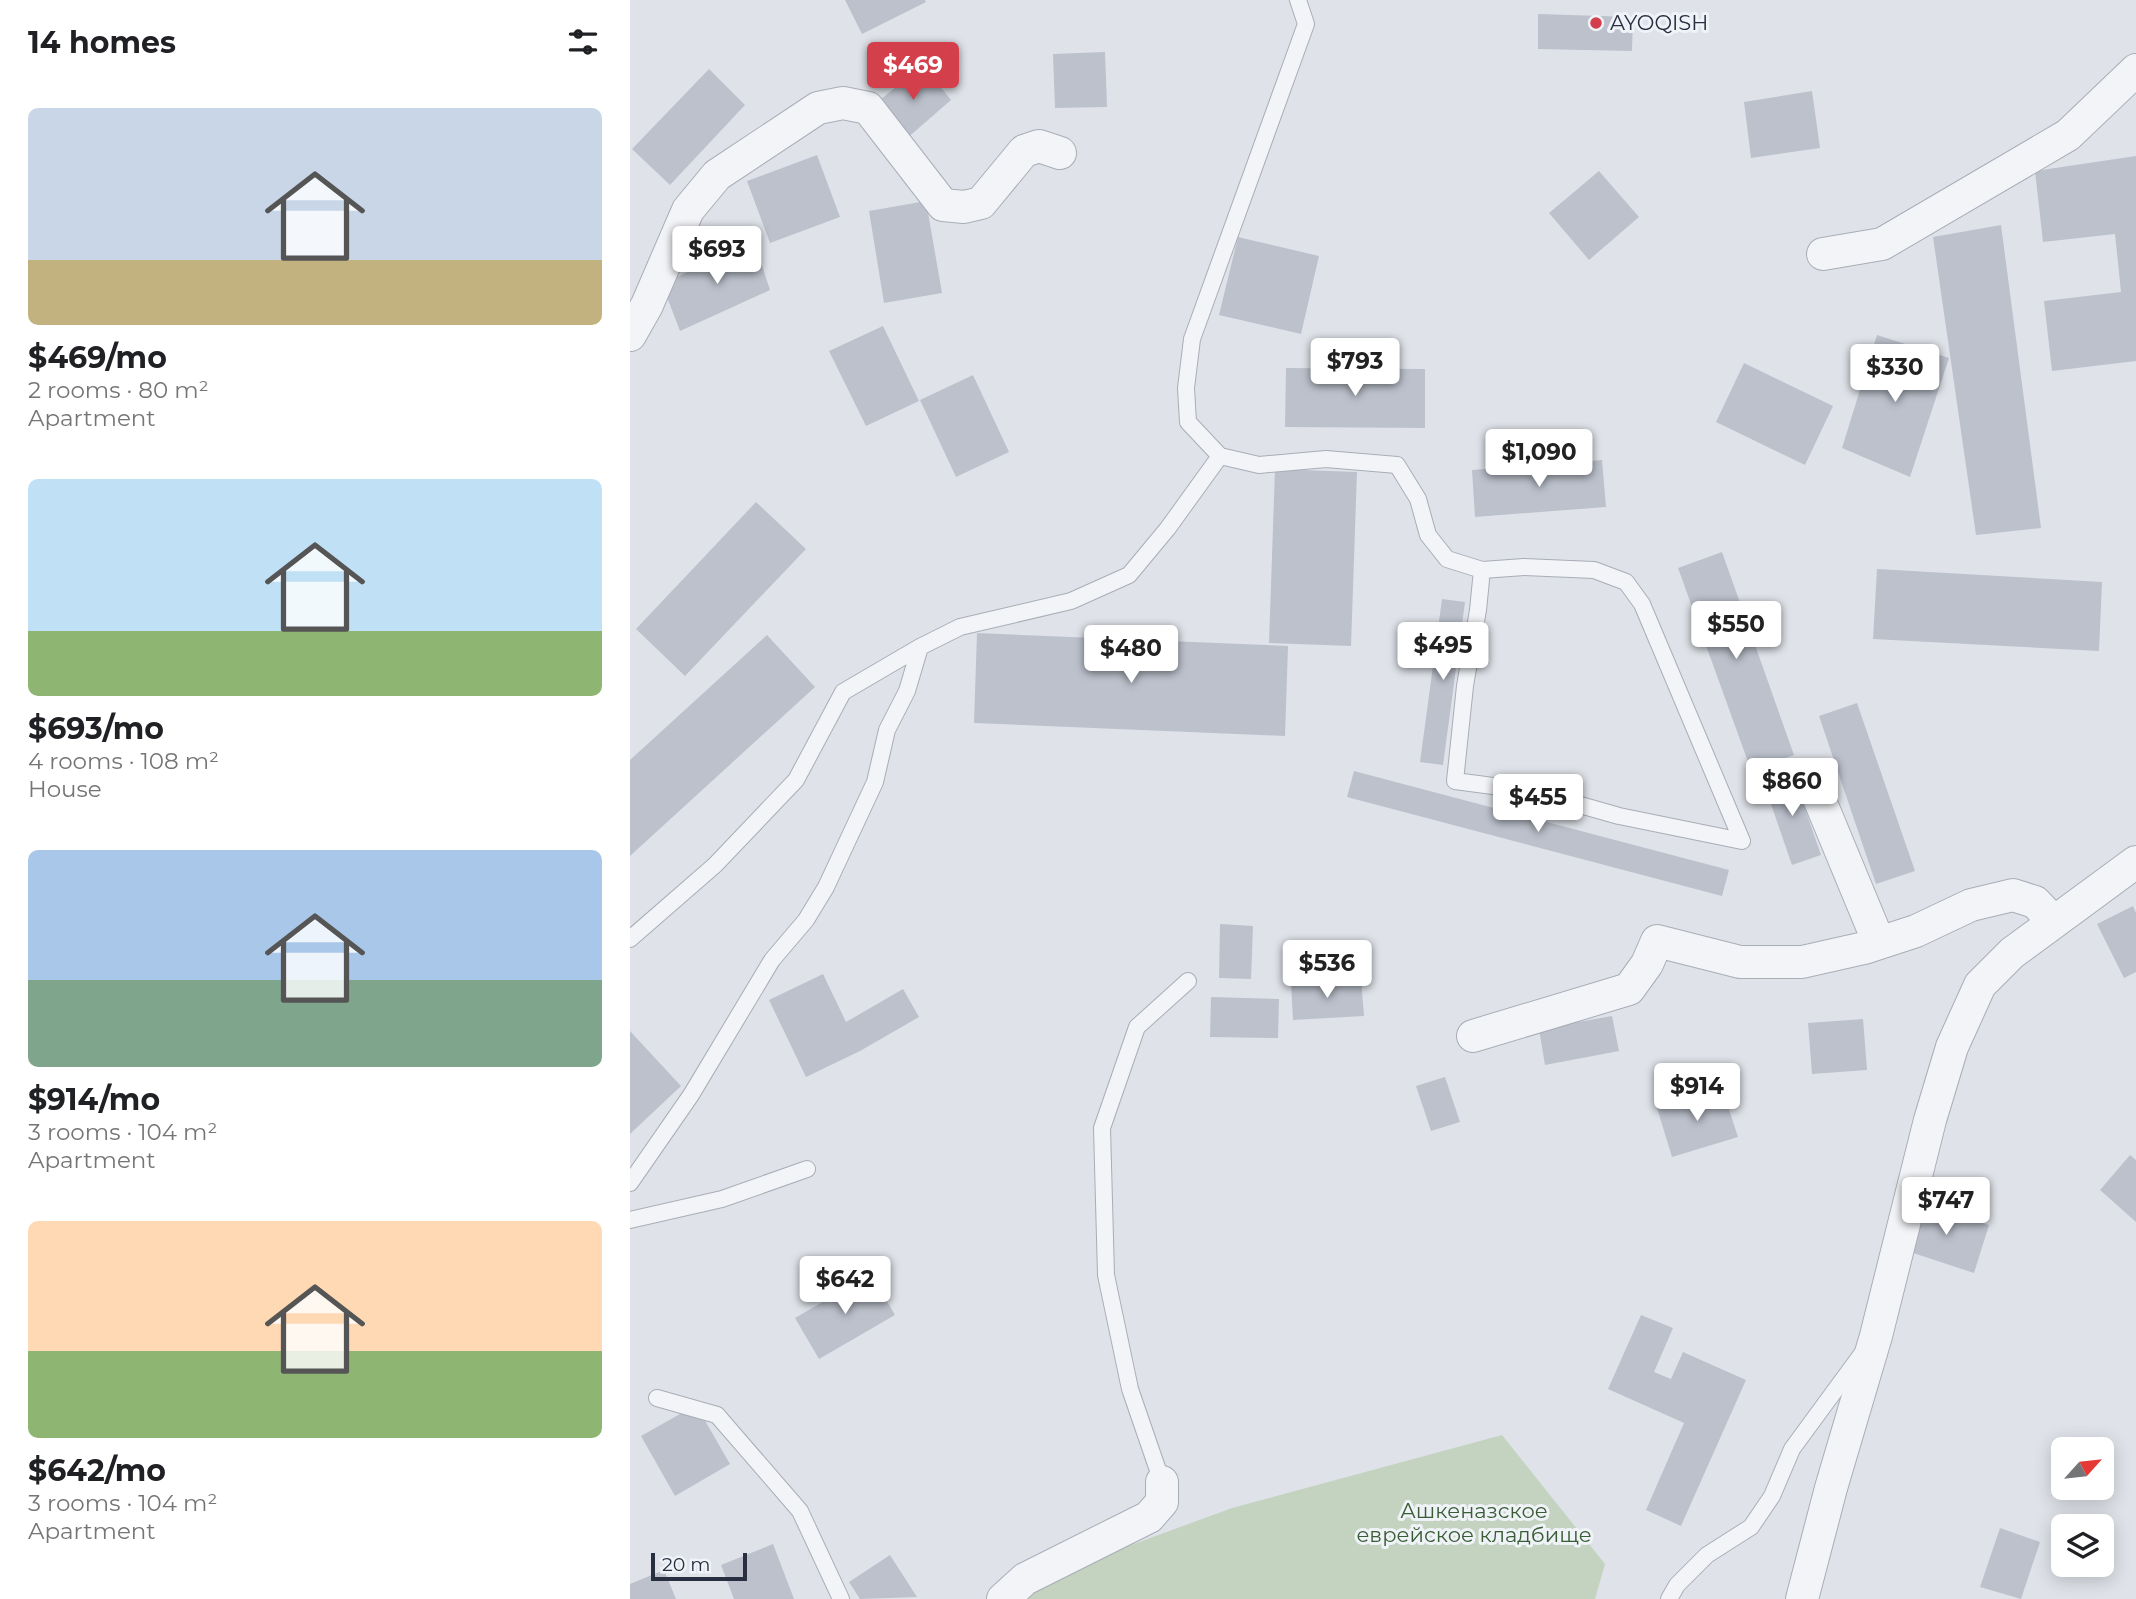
<!DOCTYPE html>
<html lang="en">
<head>
<meta charset="utf-8">
<style>
  body { margin:0; font-family:Montserrat,sans-serif; background:#f2f2f2; color:#202124; height:100vh; display:flex; flex-direction:column; font-size:26px; white-space:nowrap }
  * { box-sizing:border-box; margin:0 }
  p { font-size:23px; color:#757577 }
  .icon { flex:none; width:38px; height:38px; fill:none; stroke:currentColor; stroke-width:2; stroke-linecap:round; stroke-linejoin:round }
  .map { position:relative; flex:1; overflow:hidden }
  .details { display:flex; flex-direction:column; background:#fff; width:630px }
  .details>* { flex:none }
  .needle { width:46px; rotate:63deg }
  .buttons { position:absolute; left:1421px; top:1437px; display:grid; gap:14px }
  .buttons a { display:grid; place-items:center; width:63px; height:63px; border-radius:10px; background:#fff; box-shadow:0 4px 18px #0003; font-size:35px }
  .scale { position:absolute; left:21px; bottom:18px; width:96px; box-sizing:border-box; padding-left:7px; border:4px solid #272f41; border-top:0; font-size:19px; line-height:24px; white-space:nowrap; color:#272f41; -webkit-text-stroke:5px #eff2f7; paint-order:stroke }
  .price { position:absolute; translate:-50% -60px; padding:0 16px; border-radius:7px; background:#fff; color:#222; font-size:23px; line-height:46px; filter:drop-shadow(0 2px 4px #0008) }
  .price::after { content:''; position:absolute; left:50%; top:42px; width:21px; height:16px; margin-left:-10px; background:inherit; clip-path:polygon(0 0,100% 0,50% 100%) }
  .price.selected { background:#d33f4b; color:#fff }
  ul { padding:0; list-style:none }
  li { display:grid; align-content:center; gap:14px; height:371px; padding:0 28px }
  li span { display:grid; place-items:center; height:217px; border-radius:10px; color:#555 }
  li>.icon { margin-inline-start:auto }
  span .icon { width:126px; height:126px; fill:#fffc; stroke-width:1 }
  li b { font-size:30px }
  h2 { display:flex; justify-content:space-between; align-items:center; height:84px; padding:0 28px; font-size:30px }
  main { display:flex; flex:1; min-height:0 }
  .map>svg:first-child { display:block }
</style>
</head>
<body>
<main>
<section class="details">
<h2>14 homes<svg class="icon" aria-label="filters" viewBox="0 0 24 24"><path d="M4 7h16M4 17h16"/><circle cx="9" cy="7" r="2"/><circle cx="15" cy="17" r="2"/></svg></h2>
<ul>
<li><span style="background:linear-gradient(#c9d6e8 70%,#c2b280 0)"><svg class="icon" aria-label="home" viewBox="0 0 24 24"><path d="M3 11l9-7 9 7M6 9v11h12V9"/></svg></span><div><b>$469/mo</b><p>2 rooms · 80 m²</p><p>Apartment</p></div></li>
<li><span style="background:linear-gradient(#bfe0f5 70%,#8fb573 0)"><svg class="icon" aria-label="home" viewBox="0 0 24 24"><path d="M3 11l9-7 9 7M6 9v11h12V9"/></svg></span><div><b>$693/mo</b><p>4 rooms · 108 m²</p><p>House</p></div></li>
<li><span style="background:linear-gradient(#a9c7e8 60%,#7fa58c 0)"><svg class="icon" aria-label="home" viewBox="0 0 24 24"><path d="M3 11l9-7 9 7M6 9v11h12V9"/></svg></span><div><b>$914/mo</b><p>3 rooms · 104 m²</p><p>Apartment</p></div></li>
<li><span style="background:linear-gradient(#ffd9b3 60%,#8fb573 0)"><svg class="icon" aria-label="home" viewBox="0 0 24 24"><path d="M3 11l9-7 9 7M6 9v11h12V9"/></svg></span><div><b>$642/mo</b><p>3 rooms · 104 m²</p><p>Apartment</p></div></li>
</ul>
</section>
<div class="map">
<svg width="1506" height="1599" viewBox="0 0 1506 1599">
  <rect width="100%" height="100%" fill="#dfe3e9"/>
  <path fill="#c4d3c0" d="M872,1435L975,1564L965,1599H371L381,1589L602,1508Z"/>
  <path fill="#bcc1cc" d="M215,0H295L296,2L232,34Z
    M908,14L1003,17L1002,51L908,49Z
    M475,52L477,107L425,108L423,54Z
    M293,65L321,100L275,140L245,104Z
    M79,69L115,105L40,185L2,149Z
    M1182,91L1190,148L1121,158L1114,102Z
    M187,155L210,217L140,243L117,181Z
    M1506,156V361L1422,371L1414,301L1491,292L1485,234L1413,242L1405,171Z
    M969,171L1009,217L959,260L919,213Z
    M296,201L312,293L254,303L239,211Z
    M1371,225L1411,528L1346,535L1303,237Z
    M608,237L689,256L671,334L589,315Z
    M124,241L140,290L50,331L32,284Z
    M253,326L289,401L236,426L199,351Z
    M1247,335L1319,358L1280,477L1212,448Z
    M1114,363L1203,406L1175,465L1086,422Z
    M656,368L795,369V428L655,427Z
    M343,375L379,452L326,477L290,400Z
    M972,460L976,507L845,517L842,470Z
    M645,469L727,472L721,646L639,643Z
    M126,502L176,549L55,676L6,629Z
    M1092,552L1164,755L1121,770L1048,568Z
    M1247,569L1472,582L1469,651L1243,639Z
    M812,599L835,602L813,765L790,762Z
    M347,633L658,646L655,736L344,723Z
    M137,635L185,687L0,856V760Z
    M1227,703L1285,871L1246,884L1189,716Z
    M724,771L1099,870L1092,896L717,797Z
    M1162,771L1191,855L1162,865L1133,781Z
    M1503,906L1506,913V972L1494,978L1467,924Z
    M590,924L623,926L621,979L589,978Z
    M193,974L216,1022L273,989L289,1017L230,1051L176,1077L139,1000Z
    M731,979L734,1016L663,1020L661,983Z
    M581,997L649,999L648,1038L580,1037Z
    M982,1016L989,1051L915,1065L909,1029Z
    M1233,1019L1237,1070L1182,1074L1178,1023Z
    M0,1031L51,1086L0,1134Z
    M815,1077L830,1122L801,1131L786,1086Z
    M1092,1088L1108,1137L1042,1157L1027,1108Z
    M1500,1155L1506,1160V1222L1470,1190Z
    M1289,1202L1359,1225L1344,1273L1274,1250Z
    M241,1274L265,1315L189,1359L165,1318Z
    M1011,1315L1043,1328L1024,1372L1041,1379L1053,1352L1116,1380L1051,1526L1016,1510L1054,1423L978,1389Z
    M66,1405L100,1464L45,1496L11,1436Z
    M1370,1528L1410,1542L1391,1599L1350,1587Z
    M143,1544L164,1599H104L91,1565Z
    M260,1555L287,1597L230,1599L219,1582Z
    M34,1570L46,1599H0V1584Z"/>
  <g fill="none" stroke-linecap="round" stroke-linejoin="round">
    <g stroke="#a8adb7" stroke-width="18">
      <path id="lane" d="M668,0L676,24L562,339L556,388L558,422L590,456L629,465L696,459L767,465L788,499L798,535L817,559L852,570L894,567L964,570L996,582L1012,604L1112,841L989,816L901,791L825,781L835,686L848,610L852,570
        M0,939L85,865L166,780L213,692L290,647
        M0,1183L61,1095L142,960L176,920L196,887L245,782L257,730L277,691L290,647L330,627L441,601L499,575L538,528L590,456
        M0,1220L92,1199L177,1169
        M27,1398L87,1415L170,1511L211,1599
        M532,1482L500,1389L476,1275L472,1128L507,1027L558,981
        M1039,1599L1047,1585L1077,1555L1121,1527L1142,1496L1162,1449L1231,1355"/>
    </g>
    <g stroke="#a8adb7" stroke-width="34">
      <path id="street" d="M1193,254L1252,244L1438,135L1506,70
        M0,335L17,305L58,210L87,175L188,108L213,103L238,108L313,205L334,207L351,203L394,151L409,146L430,153
        M1181,779L1249,943
        M843,1036L999,989L1017,964L1027,941L1110,962H1172L1234,948L1286,931L1341,905L1383,895L1405,902L1424,922
        M373,1599L395,1579L519,1517L532,1502V1482
        M1172,1599L1201,1488L1246,1336L1300,1120L1322,1047L1350,985L1382,953L1506,862"/>
    </g>
    <use href="#lane" stroke="#f2f4f7" stroke-width="16"/>
    <use href="#street" stroke="#f2f4f7" stroke-width="32"/>
  </g>
  <circle fill="#d33f4b" stroke="#eff2f7" stroke-width="2.5" cx="966" cy="23" r="7"/>
  <g text-anchor="middle" stroke-width="6" stroke-linejoin="round" paint-order="stroke">
    <g font-size="21" fill="#272f41" stroke="#eff2f7" text-anchor="start">
      <text x="980" y="30">AYOQISH</text>
    </g>
    <g font-size="21" fill="#395d34" stroke="#eff2f7">
      <text x="844" y="1518">Ашкеназское<tspan x="844" dy="24">еврейское кладбище</tspan></text>
    </g>
  </g>
</svg>
<div class="buttons">
<a><svg class="needle" viewBox="-14 -14 28 28"><path d="M0-13l5 13h-10z" fill="#e53935"/><path d="M0 13l5-13h-10z" fill="#757577"/></svg></a>
<a><svg class="icon" aria-label="layers" viewBox="0 0 24 24"><path d="M12 4l9 5-9 5-9-5zM3 14l9 5 9-5"/></svg></a>
</div>
<div class="scale">20 m</div>
<b class="price selected" style="left:283px;top:102px">$469</b>
<b class="price" style="left:87px;top:286px">$693</b>
<b class="price" style="left:725px;top:398px">$793</b>
<b class="price" style="left:1265px;top:404px">$330</b>
<b class="price" style="left:909px;top:489px">$1,090</b>
<b class="price" style="left:1106px;top:661px">$550</b>
<b class="price" style="left:813px;top:682px">$495</b>
<b class="price" style="left:501px;top:685px">$480</b>
<b class="price" style="left:1162px;top:818px">$860</b>
<b class="price" style="left:908px;top:834px">$455</b>
<b class="price" style="left:697px;top:1000px">$536</b>
<b class="price" style="left:1067px;top:1123px">$914</b>
<b class="price" style="left:1316px;top:1237px">$747</b>
<b class="price" style="left:215px;top:1316px">$642</b>
</div>
</main>
</body>
</html>
